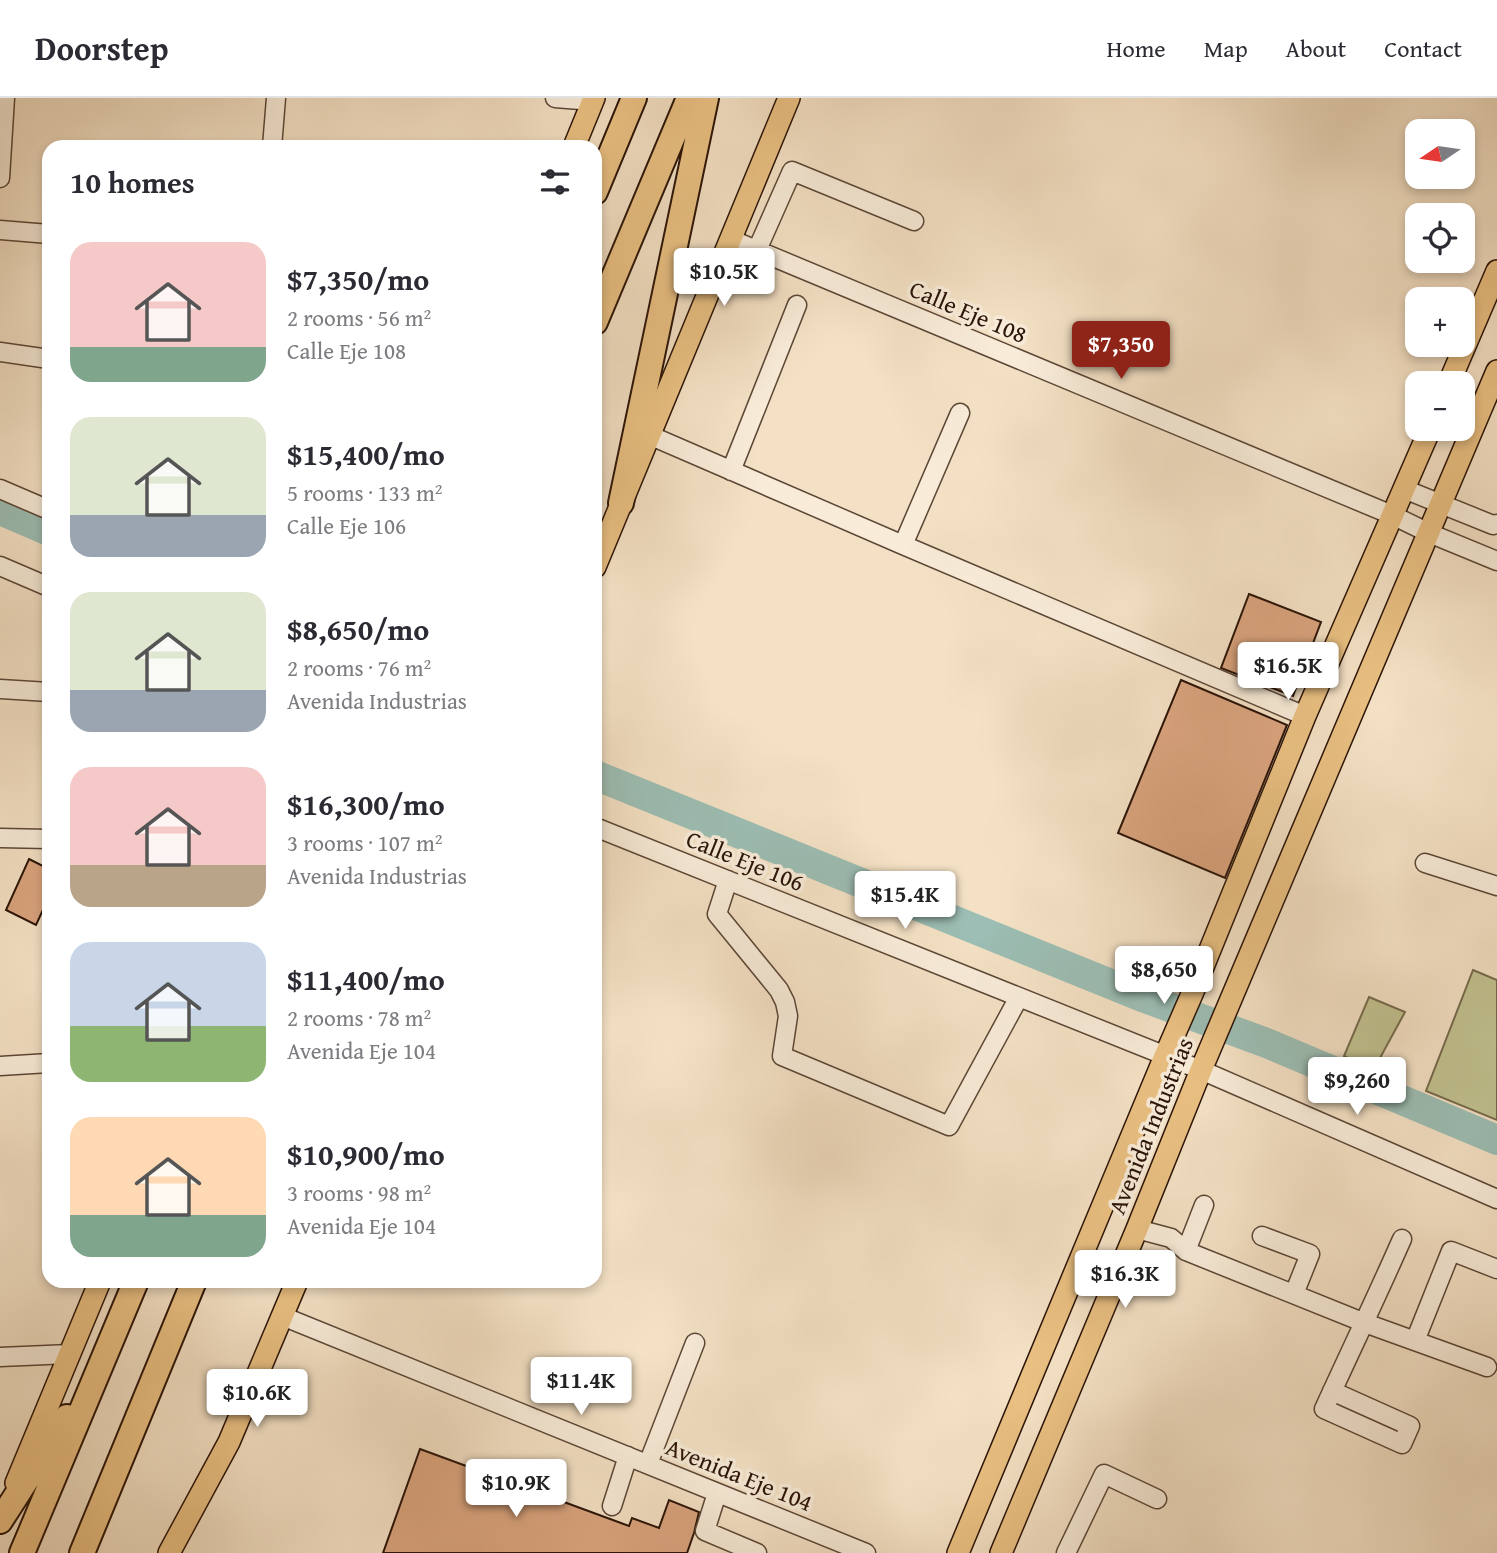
<!DOCTYPE html>
<html lang="en">
<head>
<meta charset="utf-8">
<style>
  body { margin:0; font-family:"Gentium Book Plus",serif; background:#f7f7f7; color:#2b2b33; height:100vh; display:flex; flex-direction:column; font-size:26px; white-space:nowrap }
  * { box-sizing:border-box; margin:0 }
  p { font-size:23px; color:#7c7c81 }
  .icon { flex:none; width:38px; height:38px; fill:none; stroke:currentColor; stroke-width:2; stroke-linecap:round; stroke-linejoin:round }
  .map { position:relative; flex:1; overflow:hidden }
  .sheet { position:absolute; left:42px; top:42px; width:560px; height:1148px; display:flex; flex-direction:column; background:#fff; border-radius:21px; box-shadow:0 4px 10px #0003 }
  .sheet>* { flex:none }
  .needle { width:46px; rotate:257deg }
  .controls { position:absolute; left:1405px; top:21px; display:grid; gap:14px }
  .controls a { display:grid; place-items:center; width:70px; height:70px; border-radius:14px; background:#fff; box-shadow:0 4px 10px #0003; font-size:35px }
  .price { position:absolute; translate:-50% -60px; padding:0 16px; border-radius:7px; background:#fff; color:#222; font-size:23px; line-height:46px; filter:drop-shadow(0 2px 4px #0008) }
  .price::after { content:''; position:absolute; left:50%; top:42px; width:21px; height:16px; margin-left:-10px; background:inherit; clip-path:polygon(0 0,100% 0,50% 100%) }
  .price.active { background:#8f2418; color:#fff }
  ul { padding:0; list-style:none }
  li { display:flex; align-items:center; gap:21px; height:175px; padding:0 28px }
  li span { display:grid; place-items:center; flex:none; width:196px; height:140px; border-radius:21px; color:#555 }
  li>.icon { margin-inline-start:auto }
  span .icon { width:84px; height:84px; fill:#fffc; stroke-width:1 }
  li b { font-size:30px }
  h2 { display:flex; justify-content:space-between; align-items:center; height:84px; padding:0 28px; font-size:30px }
  header { display:flex; align-items:center; gap:42px; box-sizing:border-box; height:98px; padding:0 35px; background:#fff; border-bottom:2px solid #e1e1e2 }
  header strong { font-size:33px }
  nav { display:flex; gap:38px; margin-inline-start:auto; font-size:24px }
  .map>svg:first-child { display:block }
</style>
</head>
<body>
<header>
<strong>Doorstep</strong>
<nav><a>Home</a><a>Map</a><a>About</a><a>Contact</a></nav>
</header>
<div class="map">
<svg width="1497" height="1455" viewBox="0 0 1497 1455">
  <rect width="100%" height="100%" fill="#f4e1c5"/>
  <filter id="stains"><feTurbulence type="fractalNoise" baseFrequency=".00286" numOctaves="4"/><feColorMatrix values="0 0 0 0 .2 0 0 0 0 .09 0 0 0 0 .02 0 0 0 .5 -.17"/></filter>
  <radialGradient id="worn" r=".72"><stop offset=".6" stop-color="#630" stop-opacity="0"/><stop offset="1" stop-color="#630" stop-opacity=".3"/></radialGradient>
  <path fill="#c1c190" stroke="#766a4c" stroke-width="2" d="M1473,872L1497,882V1022L1426,993Z
    M1369,899L1405,914L1373,973L1344,958Z"/>
  <g fill="none" stroke-linecap="round" stroke-linejoin="round">
    <path stroke="#9cbeb4" stroke-width="30" d="M0,412L49,433
      M595,677L1145,900L1269,946L1497,1042"/>
  </g>
  <path fill="#daa47e" stroke="#2a1307" stroke-width="2" d="M1249,496L1321,524L1293,598L1221,570Z
    M1181,582L1287,627L1225,780L1118,735Z
    M29,761L49,771V799L36,827L6,812Z
    M420,1351L629,1428L632,1420L659,1430L669,1402L699,1414L694,1435L687,1455H383Z"/>
  <g fill="none" stroke-linecap="round" stroke-linejoin="round">
    <g stroke="#5c4636" stroke-width="21">
      <path id="minor" d="M555,0L593,3
        M272,49L276,0
        M0,80L5,0
        M0,132L49,136
        M730,141L1392,417L1429,435L1497,463
        M757,152L792,73L914,123
        M0,254L49,261
        M649,337L903,447L1305,618
        M731,373L797,207
        M0,391L49,412
        M1404,391L1493,427L1497,426
        M903,447L960,315
        M0,468L49,489
        M0,591L49,594
        M595,729L1201,972L1497,1101
        M0,740L49,741
        M1425,765L1497,788
        M728,782L717,816L779,892L785,904L788,918L782,958L949,1028L1019,899
        M0,968L49,965
        M1137,1131L1171,1140L1186,1153L1365,1225L1487,1269
        M1262,1138L1310,1156L1294,1196
        M1186,1153L1204,1107
        M282,1218L866,1455
        M1415,1243L1451,1153L1497,1171
        M0,1259L70,1256
        M1332,1293L1410,1328L1402,1346L1324,1311C1350,1254 1377,1198 1402,1141
        M648,1366L695,1245
        M717,1395L705,1433L757,1455
        M612,1408L628,1358
        M1066,1455L1104,1376L1157,1401"/>
    </g>
    <g stroke="#2a1307" stroke-width="24">
      <path id="major" d="M574,49L594,0
        M1449,285L1497,173
        M595,469L789,0
        M16,1385L100,1183
        M169,1455L229,1344L297,1183
        M958,1455L1165,958L1192,896L1305,618L1430,331
        M1001,1455L1137,1131L1201,972L1497,273"/>
    </g>
    <g stroke="#2a1307" stroke-width="28">
      <path id="highway" d="M595,94L634,0
        M595,224L689,0
        M621,405L706,0
        M0,1423L67,1319
        M22,1455L136,1183
        M82,1455L194,1183"/>
    </g>
    <use href="#minor" stroke="#f8ecd9" stroke-width="18"/>
    <use href="#major" stroke="#eac082" stroke-width="21"/>
    <use href="#highway" stroke="#eac082" stroke-width="24"/>
  </g>
  <g text-anchor="middle" stroke-width="7" stroke-linejoin="round" paint-order="stroke">
    <g font-size="24" fill="#2a1307" stroke="#f8ecd9">
      <text transform="translate(968 214) rotate(23)" y="8">Calle Eje 108</text>
      <text transform="translate(745 763) rotate(22)" y="8">Calle Eje 106</text>
      <text transform="translate(1151 1028) rotate(-68)" y="8">Avenida Industrias</text>
      <text transform="translate(739 1377) rotate(22)" y="8">Avenida Eje 104</text>
    </g>
  </g>
  <rect width="100%" height="100%" filter="url(#stains)"/>
  <rect width="100%" height="100%" fill="url(#worn)"/>
</svg>
<div class="controls">
<a><svg class="needle" viewBox="-14 -14 28 28"><path d="M0-13l5 13h-10z" fill="#e53935"/><path d="M0 13l5-13h-10z" fill="#7c7c81"/></svg></a>
<a><svg class="icon" aria-label="locate" viewBox="0 0 24 24"><circle cx="12" cy="12" r="6"/><path d="M12 2v4M12 18v4M2 12h4M18 12h4"/></svg></a>
<a>+</a>
<a>−</a>
</div>
<b class="price" style="left:724px;top:210px">$10.5K</b>
<b class="price active" style="left:1121px;top:283px">$7,350</b>
<b class="price" style="left:1288px;top:604px">$16.5K</b>
<b class="price" style="left:905px;top:833px">$15.4K</b>
<b class="price" style="left:1164px;top:908px">$8,650</b>
<b class="price" style="left:1357px;top:1019px">$9,260</b>
<b class="price" style="left:1125px;top:1212px">$16.3K</b>
<b class="price" style="left:581px;top:1319px">$11.4K</b>
<b class="price" style="left:257px;top:1331px">$10.6K</b>
<b class="price" style="left:516px;top:1421px">$10.9K</b>
<section class="sheet">
<h2>10 homes<svg class="icon" aria-label="filters" viewBox="0 0 24 24"><path d="M4 7h16M4 17h16"/><circle cx="9" cy="7" r="2"/><circle cx="15" cy="17" r="2"/></svg></h2>
<ul>
<li><span style="background:linear-gradient(#f6c9c9 75%,#7fa58c 0)"><svg class="icon" aria-label="home" viewBox="0 0 24 24"><path d="M3 11l9-7 9 7M6 9v11h12V9"/></svg></span><div><b>$7,350/mo</b><p>2 rooms · 56 m²</p><p>Calle Eje 108</p></div></li>
<li><span style="background:linear-gradient(#dfe7d0 70%,#9aa5b1 0)"><svg class="icon" aria-label="home" viewBox="0 0 24 24"><path d="M3 11l9-7 9 7M6 9v11h12V9"/></svg></span><div><b>$15,400/mo</b><p>5 rooms · 133 m²</p><p>Calle Eje 106</p></div></li>
<li><span style="background:linear-gradient(#dfe7d0 70%,#9aa5b1 0)"><svg class="icon" aria-label="home" viewBox="0 0 24 24"><path d="M3 11l9-7 9 7M6 9v11h12V9"/></svg></span><div><b>$8,650/mo</b><p>2 rooms · 76 m²</p><p>Avenida Industrias</p></div></li>
<li><span style="background:linear-gradient(#f6c9c9 70%,#b9a48a 0)"><svg class="icon" aria-label="home" viewBox="0 0 24 24"><path d="M3 11l9-7 9 7M6 9v11h12V9"/></svg></span><div><b>$16,300/mo</b><p>3 rooms · 107 m²</p><p>Avenida Industrias</p></div></li>
<li><span style="background:linear-gradient(#c9d6e8 60%,#8fb573 0)"><svg class="icon" aria-label="home" viewBox="0 0 24 24"><path d="M3 11l9-7 9 7M6 9v11h12V9"/></svg></span><div><b>$11,400/mo</b><p>2 rooms · 78 m²</p><p>Avenida Eje 104</p></div></li>
<li><span style="background:linear-gradient(#ffd9b3 70%,#7fa58c 0)"><svg class="icon" aria-label="home" viewBox="0 0 24 24"><path d="M3 11l9-7 9 7M6 9v11h12V9"/></svg></span><div><b>$10,900/mo</b><p>3 rooms · 98 m²</p><p>Avenida Eje 104</p></div></li>
</ul>
</section>
</div>
</body>
</html>
